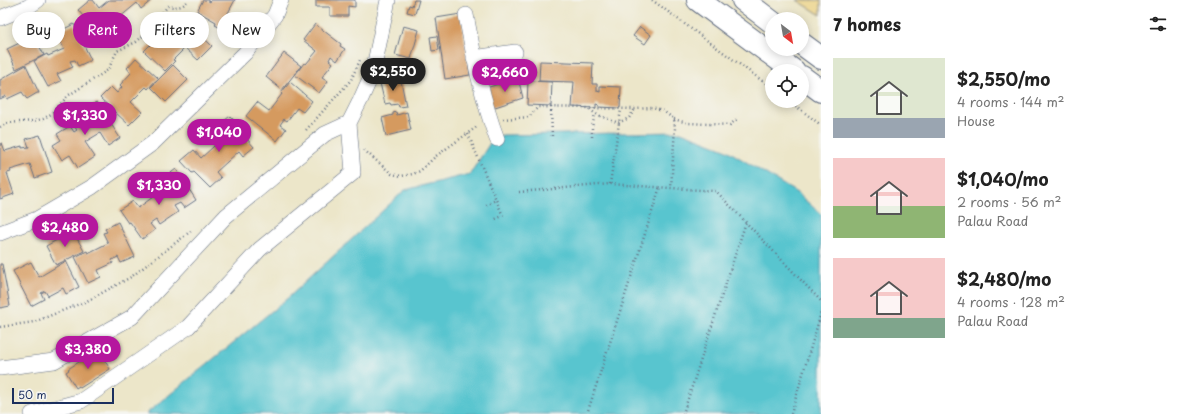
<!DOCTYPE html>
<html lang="en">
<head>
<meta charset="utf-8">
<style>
  body { margin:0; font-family:"Playpen Sans",sans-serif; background:#f2f2f2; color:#222; height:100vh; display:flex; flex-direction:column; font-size:15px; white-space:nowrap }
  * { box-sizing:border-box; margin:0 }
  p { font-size:13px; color:#767676 }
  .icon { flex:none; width:22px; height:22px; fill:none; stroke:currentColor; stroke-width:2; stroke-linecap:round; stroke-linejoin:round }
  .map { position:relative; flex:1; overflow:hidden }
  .details { display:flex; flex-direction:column; background:#fff; width:360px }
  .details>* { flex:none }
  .top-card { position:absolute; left:12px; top:12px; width:380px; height:36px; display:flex; gap:8px }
  .needle { width:26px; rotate:149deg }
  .tools { position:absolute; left:765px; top:12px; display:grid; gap:8px }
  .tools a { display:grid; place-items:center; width:44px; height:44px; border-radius:50%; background:#fff; box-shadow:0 2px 10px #0003; font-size:20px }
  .scale { position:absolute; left:12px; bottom:10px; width:102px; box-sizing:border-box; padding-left:4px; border:2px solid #1b2f5e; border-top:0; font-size:11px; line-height:14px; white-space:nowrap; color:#1b2f5e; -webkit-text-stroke:3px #f6f6f2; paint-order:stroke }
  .price { position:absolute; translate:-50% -34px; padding:0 9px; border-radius:14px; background:#b5179e; color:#fff; font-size:13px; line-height:26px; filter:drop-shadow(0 1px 2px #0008) }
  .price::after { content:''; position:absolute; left:50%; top:24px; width:12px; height:9px; margin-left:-6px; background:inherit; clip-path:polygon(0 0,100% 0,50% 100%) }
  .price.current { background:#222; color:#fff }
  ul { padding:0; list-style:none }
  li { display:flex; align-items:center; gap:12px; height:100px; padding:0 12px }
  li span { display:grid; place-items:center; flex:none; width:112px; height:80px; border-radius:0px; color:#555 }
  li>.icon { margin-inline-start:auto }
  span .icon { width:48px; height:48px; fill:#fffc; stroke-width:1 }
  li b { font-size:17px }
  h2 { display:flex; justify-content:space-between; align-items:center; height:48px; padding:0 12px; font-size:17px }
  .pill { padding:0 14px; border-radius:18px; background:#fff; box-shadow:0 2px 10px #0003; font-size:14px; line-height:36px }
  .pill.current { background:#b5179e; color:#fff }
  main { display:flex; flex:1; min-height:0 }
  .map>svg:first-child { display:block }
</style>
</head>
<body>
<main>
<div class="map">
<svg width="821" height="414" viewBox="0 0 821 414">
  <rect width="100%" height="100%" fill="#f6f6f2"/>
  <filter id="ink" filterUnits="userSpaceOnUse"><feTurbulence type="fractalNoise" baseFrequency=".025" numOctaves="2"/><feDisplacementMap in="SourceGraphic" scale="8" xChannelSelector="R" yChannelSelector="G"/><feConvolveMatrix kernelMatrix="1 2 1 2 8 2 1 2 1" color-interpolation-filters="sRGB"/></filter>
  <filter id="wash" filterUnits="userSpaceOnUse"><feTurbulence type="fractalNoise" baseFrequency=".012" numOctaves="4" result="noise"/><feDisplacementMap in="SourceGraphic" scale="16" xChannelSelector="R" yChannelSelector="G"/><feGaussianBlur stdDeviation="0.9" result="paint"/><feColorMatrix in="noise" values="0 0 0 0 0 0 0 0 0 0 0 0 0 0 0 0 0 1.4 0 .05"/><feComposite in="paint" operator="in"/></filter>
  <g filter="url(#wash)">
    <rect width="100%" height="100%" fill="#ece6c9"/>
    <path fill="#eeda9e" stroke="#84847e" d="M797,0H821V15Z"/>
    <path fill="#58c5cf" stroke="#3a7a96" d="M681,132L725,149L797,193L821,214V414H146L289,297L405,190L470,174L492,140L502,135Z"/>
    <g id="blocks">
      <path fill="#d59a5f" d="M90,0H93L99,8L109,0H152L141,9L137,3L113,23L117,29L106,38L92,21L89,23L78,10Z
        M203,0H207L210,2L211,0H235L228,13L238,18L230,33L215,25L216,22L197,11Z
        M316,0H355V7L348,6V16H330V7H316Z
        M414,0H419L415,14L407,12L409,5L412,6Z
        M461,14L470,75L445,79L436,18Z
        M185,20L212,46L198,60L185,48L173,60L175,61L165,71L144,51L154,41L159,46L172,33L175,37L178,34L175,31Z
        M74,24L91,60L78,66L75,60L70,61L73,67L57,74L61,81L48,87L34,61L47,54L48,56L64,49L56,33Z
        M315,24L341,44L340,46L345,49L337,61L331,56L329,60L333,63L322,77L328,81L319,93L295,75L304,63L306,64L317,51L303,40Z
        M403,26L419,30L411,59L395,55Z
        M640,27L651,35L645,44L633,36Z
        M34,36L44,55L16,69L7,49Z
        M437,36L439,50L432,51L430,37Z
        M284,53L301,66L282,90L266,77Z
        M136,58L158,78L148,89L146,87L131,102L142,112L129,125L100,98L111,87L117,93L122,87L120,85L131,73L127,68Z
        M540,61L593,63L592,84H597V91L600,92V86L621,87L620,108L599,107V105L596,104V108L572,107L574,82L539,81Z
        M26,65L39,93H37L27,99L26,98L22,92L7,99L6,96L0,99V80Z
        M173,65L188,80L166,102L151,87Z
        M400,76L406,106L399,107L398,104L391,105L390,103L385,104L380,83L383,82L382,80Z
        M518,78L523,98L492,108L486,88Z
        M528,81L552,82L551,106L527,105Z
        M290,82L312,101L303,112L297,108L287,121L284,119L280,125L286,129L277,141L246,116L257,102L269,111L282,94L281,93Z
        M97,102L120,138L108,146L100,133L85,142L95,157L78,168L70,155L62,160L53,145L61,140L57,134L70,126L74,132L77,130L74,126L88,116L84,110Z
        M396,112L397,115L407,112L411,130L386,136L382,118L393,115V113Z
        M230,116L241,128L239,130L254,147L243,156L239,151L216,172L221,178L210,188L194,172L192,173L181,161L194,150L201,158L225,136L217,127Z
        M40,135L52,172L35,178L30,164L10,170L11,172L7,173L14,194L0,199V144L2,143L5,151L22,146V148L29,147L26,139Z
        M176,169L196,200L184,208L180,203L174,206L178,212L159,225L156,220L150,224L155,230L142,239L130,222L128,223L119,210L133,201L138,208L168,186L163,179Z
        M118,222L135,257L121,263L118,257L112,260L113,263L98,270L101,277L88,283L75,257L87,251L88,253L108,243L103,233L107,232L105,229Z
        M73,231L84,251L56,265L46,246Z
        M66,261L79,287L66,294L63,288L48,296L45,291L41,293L44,299L31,306L13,271L31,262L39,277Z
        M0,264H2L10,306L0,308Z
        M98,350L110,369L80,388L79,386L76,388L66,372L69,370L68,369Z"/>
    </g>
  </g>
  <g filter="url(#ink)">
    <use href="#blocks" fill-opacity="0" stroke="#646f83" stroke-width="1"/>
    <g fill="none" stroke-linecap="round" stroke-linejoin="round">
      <g stroke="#646f83" stroke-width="16">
        <path id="minor" d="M466,15C474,57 482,99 497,139
          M0,18L28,7L38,0
          M474,58L515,52
          M0,233L37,219L92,187L153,143L245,53L275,15L281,0
          M0,368L54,361L132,317L226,216L325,134L349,123L360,101L373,72L388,0
          M32,414L81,401L188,327L260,249L353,173L349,123"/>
      </g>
      <g stroke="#646f83" stroke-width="24">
        <path id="highway" d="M698,0L794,71
          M743,0L772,22
          M802,44L821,58
          M802,77L821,91"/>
      </g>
      <path stroke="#646f83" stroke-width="2.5" stroke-dasharray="1 3" stroke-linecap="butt" d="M652,0L772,88
        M789,101L821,125
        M551,107L552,137
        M590,109C597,117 609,118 618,123L629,118L635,109
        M503,119L529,117L538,107L635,109L652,108L663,111L674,119L675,128L671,188
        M674,119L687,123L730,125L737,119
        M0,127L8,123L33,121L43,119L51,114L69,95L108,70L117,51L136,42L142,37L168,6C177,8 183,7 189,0
        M306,130L351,80L360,60
        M468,134L503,216L493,220
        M592,137V127L595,114
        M364,150L392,174L401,176L413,174L420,171L436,156L478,126
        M610,184L621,109
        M519,192L610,184L716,191L821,301
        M486,205L496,200
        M0,327L34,322L87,301L131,277L191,231
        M587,414L660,187
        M683,414L746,222
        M791,414L821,313"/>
      <use href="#minor" stroke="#fff" stroke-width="15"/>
      <use href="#highway" stroke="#fff" stroke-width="22"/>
    </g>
  </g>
</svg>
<div class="tools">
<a><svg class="needle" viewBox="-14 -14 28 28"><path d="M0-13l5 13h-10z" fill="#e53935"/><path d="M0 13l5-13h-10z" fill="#767676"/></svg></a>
<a><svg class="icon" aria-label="locate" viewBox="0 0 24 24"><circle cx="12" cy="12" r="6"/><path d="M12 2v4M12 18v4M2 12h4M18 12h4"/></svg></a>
</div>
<div class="scale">50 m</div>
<b class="price current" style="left:393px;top:92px">$2,550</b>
<b class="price" style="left:505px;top:93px">$2,660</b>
<b class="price" style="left:85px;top:136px">$1,330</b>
<b class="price" style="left:219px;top:153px">$1,040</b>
<b class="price" style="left:159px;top:206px">$1,330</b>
<b class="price" style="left:65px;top:248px">$2,480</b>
<b class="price" style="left:88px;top:370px">$3,380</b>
<div class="top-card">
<a class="pill">Buy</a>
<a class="pill current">Rent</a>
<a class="pill">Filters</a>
<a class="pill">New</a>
</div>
</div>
<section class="details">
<h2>7 homes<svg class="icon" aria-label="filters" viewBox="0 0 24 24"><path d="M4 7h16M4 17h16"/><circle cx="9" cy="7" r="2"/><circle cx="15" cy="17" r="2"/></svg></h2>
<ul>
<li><span style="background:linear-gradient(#dfe7d0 75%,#9aa5b1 0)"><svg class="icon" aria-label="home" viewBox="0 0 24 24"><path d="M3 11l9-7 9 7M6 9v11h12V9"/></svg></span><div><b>$2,550/mo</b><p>4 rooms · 144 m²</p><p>House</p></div></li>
<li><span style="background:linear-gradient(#f6c9c9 60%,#8fb573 0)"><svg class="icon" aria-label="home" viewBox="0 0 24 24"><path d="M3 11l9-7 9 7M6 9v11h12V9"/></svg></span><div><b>$1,040/mo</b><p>2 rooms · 56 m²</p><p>Palau Road</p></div></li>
<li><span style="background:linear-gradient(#f6c9c9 75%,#7fa58c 0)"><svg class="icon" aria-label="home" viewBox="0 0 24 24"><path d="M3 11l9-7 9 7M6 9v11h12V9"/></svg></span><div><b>$2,480/mo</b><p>4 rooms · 128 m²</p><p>Palau Road</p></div></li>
</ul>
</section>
</main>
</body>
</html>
